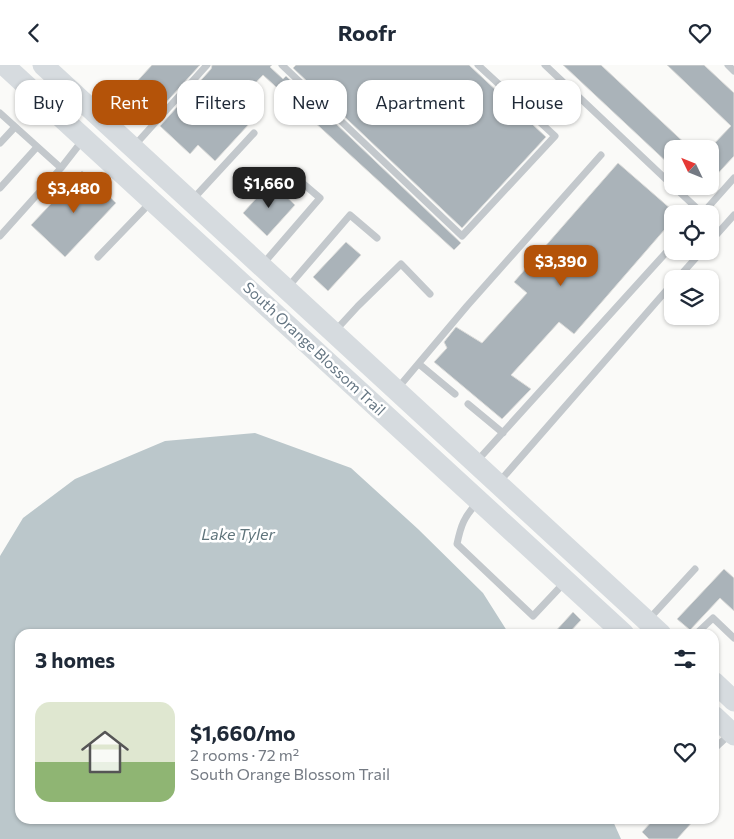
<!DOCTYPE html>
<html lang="en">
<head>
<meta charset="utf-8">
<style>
  body { margin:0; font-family:Commissioner,sans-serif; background:#f6f6f7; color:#1f2937; height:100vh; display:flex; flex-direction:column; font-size:19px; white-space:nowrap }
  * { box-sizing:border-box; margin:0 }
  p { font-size:16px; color:#747a83 }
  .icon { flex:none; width:28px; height:28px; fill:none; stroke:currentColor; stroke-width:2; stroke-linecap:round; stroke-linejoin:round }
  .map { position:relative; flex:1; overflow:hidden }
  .drawer { position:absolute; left:15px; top:564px; width:704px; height:195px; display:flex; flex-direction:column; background:#fff; border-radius:15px; box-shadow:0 1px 4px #0004 }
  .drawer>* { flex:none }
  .guide { position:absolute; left:15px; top:15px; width:705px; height:45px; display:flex; gap:10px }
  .needle { width:32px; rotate:313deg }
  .fabs { position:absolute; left:664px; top:75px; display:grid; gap:10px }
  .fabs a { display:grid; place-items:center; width:55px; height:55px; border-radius:10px; background:#fff; box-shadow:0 1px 4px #0004; font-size:25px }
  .price { position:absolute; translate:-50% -42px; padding:0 11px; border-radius:10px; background:#b45309; color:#fff; font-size:16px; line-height:32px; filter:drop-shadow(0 1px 2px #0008) }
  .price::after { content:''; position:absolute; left:50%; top:30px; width:15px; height:11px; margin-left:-8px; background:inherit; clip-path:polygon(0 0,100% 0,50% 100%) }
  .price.active { background:#222; color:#fff }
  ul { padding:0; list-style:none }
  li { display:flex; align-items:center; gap:15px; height:125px; padding:0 20px }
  li span { display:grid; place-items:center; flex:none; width:140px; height:100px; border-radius:15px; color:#555 }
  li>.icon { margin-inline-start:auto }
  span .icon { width:60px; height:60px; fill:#fffc; stroke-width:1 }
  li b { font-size:21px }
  h2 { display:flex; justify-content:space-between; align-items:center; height:60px; padding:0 20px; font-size:21px }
  .tag { padding:0 18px; border-radius:15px; background:#fff; box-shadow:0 1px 4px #0004; font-size:18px; line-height:45px }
  .tag.active { background:#b45309; color:#fff }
  header { display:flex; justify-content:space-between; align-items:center; height:65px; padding:0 20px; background:#fff; font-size:22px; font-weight:700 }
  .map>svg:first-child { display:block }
</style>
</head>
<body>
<header><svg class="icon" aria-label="back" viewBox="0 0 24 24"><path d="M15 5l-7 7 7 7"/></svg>Roofr<svg class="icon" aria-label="heart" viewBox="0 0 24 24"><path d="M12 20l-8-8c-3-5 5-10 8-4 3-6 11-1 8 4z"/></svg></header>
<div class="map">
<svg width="734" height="774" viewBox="0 0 734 774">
  <rect width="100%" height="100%" fill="#fafaf8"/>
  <path fill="#bbc7cb" d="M255,368L351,403L418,464L483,528L509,569H20V754H612L621,774H0V491L23,453L75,414L165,376Z"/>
  <path fill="#aab3b9" stroke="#dcdcda" d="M152,0H200L152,53L132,35L127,41L120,35Z
    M212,0H272L270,2L283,14L286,11L461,178L454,185L263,10L245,29L262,45L215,96L198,80L190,89L160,61L211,4Z
    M296,0H469L546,72L462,163L293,3Z
    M563,0H601L691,84H672V102Z
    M667,0H704L734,28V91L710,117V83L731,61Z
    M618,98L672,145V156L574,269L559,257L511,310L531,324L502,354L434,297L447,283L444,277L456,262L482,278L527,228L514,217Z
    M82,106L116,138L65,192L31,160Z
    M271,117L295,140L267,171L243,148Z
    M346,177L361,190L328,226L313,212Z
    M724,504L734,513V546L720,533L690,565L677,554Z
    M573,547L581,555L568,569H553Z
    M654,754H666L671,758L675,754H695L677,774H649L642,767Z"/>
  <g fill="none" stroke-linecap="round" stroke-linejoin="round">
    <path stroke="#c3c8cc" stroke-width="7" d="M282,0L462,171L555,71L478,0
      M545,0L672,120
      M728,0L734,6
      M0,48L61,103L82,76
      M0,78L15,62
      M135,80L207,0
      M673,121L702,148
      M0,123L37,82
      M193,134L254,68
      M702,149L734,113
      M0,171L61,103
      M710,177L734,150
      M98,192L151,137
      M263,199L320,133L293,110
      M677,214L702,186
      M288,222L350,150L377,173
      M335,266L358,241L401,199L430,229
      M419,299L455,329
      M397,324L467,241L601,90
      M468,339L503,368
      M477,396L672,181
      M500,416L672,219
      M477,438C464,452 461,460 457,479L533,551L564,518
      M649,554L695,504
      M696,569L713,553L734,573
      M714,684L729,670"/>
    <path stroke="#d6dbdf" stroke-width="21" d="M4,0L624,569
      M43,0L661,569
      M714,617L734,636
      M714,651L734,670"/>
  </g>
  <g text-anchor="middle" stroke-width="5" stroke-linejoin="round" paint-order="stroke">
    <g font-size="15" fill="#657683" stroke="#fff">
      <text transform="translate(314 284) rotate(43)" y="5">South Orange Blossom Trail</text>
    </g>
    <g font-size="16" font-style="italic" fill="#60757c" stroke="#fff">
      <text x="238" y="475">Lake Tyler</text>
    </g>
  </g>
</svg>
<div class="fabs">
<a><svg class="needle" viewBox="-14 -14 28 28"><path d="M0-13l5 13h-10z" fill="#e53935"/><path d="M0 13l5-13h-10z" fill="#747a83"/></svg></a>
<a><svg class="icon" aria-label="locate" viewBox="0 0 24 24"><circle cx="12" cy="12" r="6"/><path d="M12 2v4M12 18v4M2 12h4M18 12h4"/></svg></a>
<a><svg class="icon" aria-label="layers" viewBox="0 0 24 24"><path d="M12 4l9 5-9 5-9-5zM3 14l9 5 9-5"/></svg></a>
</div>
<b class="price active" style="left:269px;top:144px">$1,660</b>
<b class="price" style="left:74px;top:149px">$3,480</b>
<b class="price" style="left:561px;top:222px">$3,390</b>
<div class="guide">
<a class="tag">Buy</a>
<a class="tag active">Rent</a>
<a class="tag">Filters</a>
<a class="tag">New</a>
<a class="tag">Apartment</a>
<a class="tag">House</a>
</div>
<section class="drawer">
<h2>3 homes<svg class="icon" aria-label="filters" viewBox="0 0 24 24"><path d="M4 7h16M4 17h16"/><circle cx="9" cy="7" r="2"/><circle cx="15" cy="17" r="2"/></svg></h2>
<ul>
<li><span style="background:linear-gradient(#dfe7d0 60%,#8fb573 0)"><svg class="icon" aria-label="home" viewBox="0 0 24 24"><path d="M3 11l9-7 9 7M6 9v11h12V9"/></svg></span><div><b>$1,660/mo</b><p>2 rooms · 72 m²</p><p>South Orange Blossom Trail</p></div><svg class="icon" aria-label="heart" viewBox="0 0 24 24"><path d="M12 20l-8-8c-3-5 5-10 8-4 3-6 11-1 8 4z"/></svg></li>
</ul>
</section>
</div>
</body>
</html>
